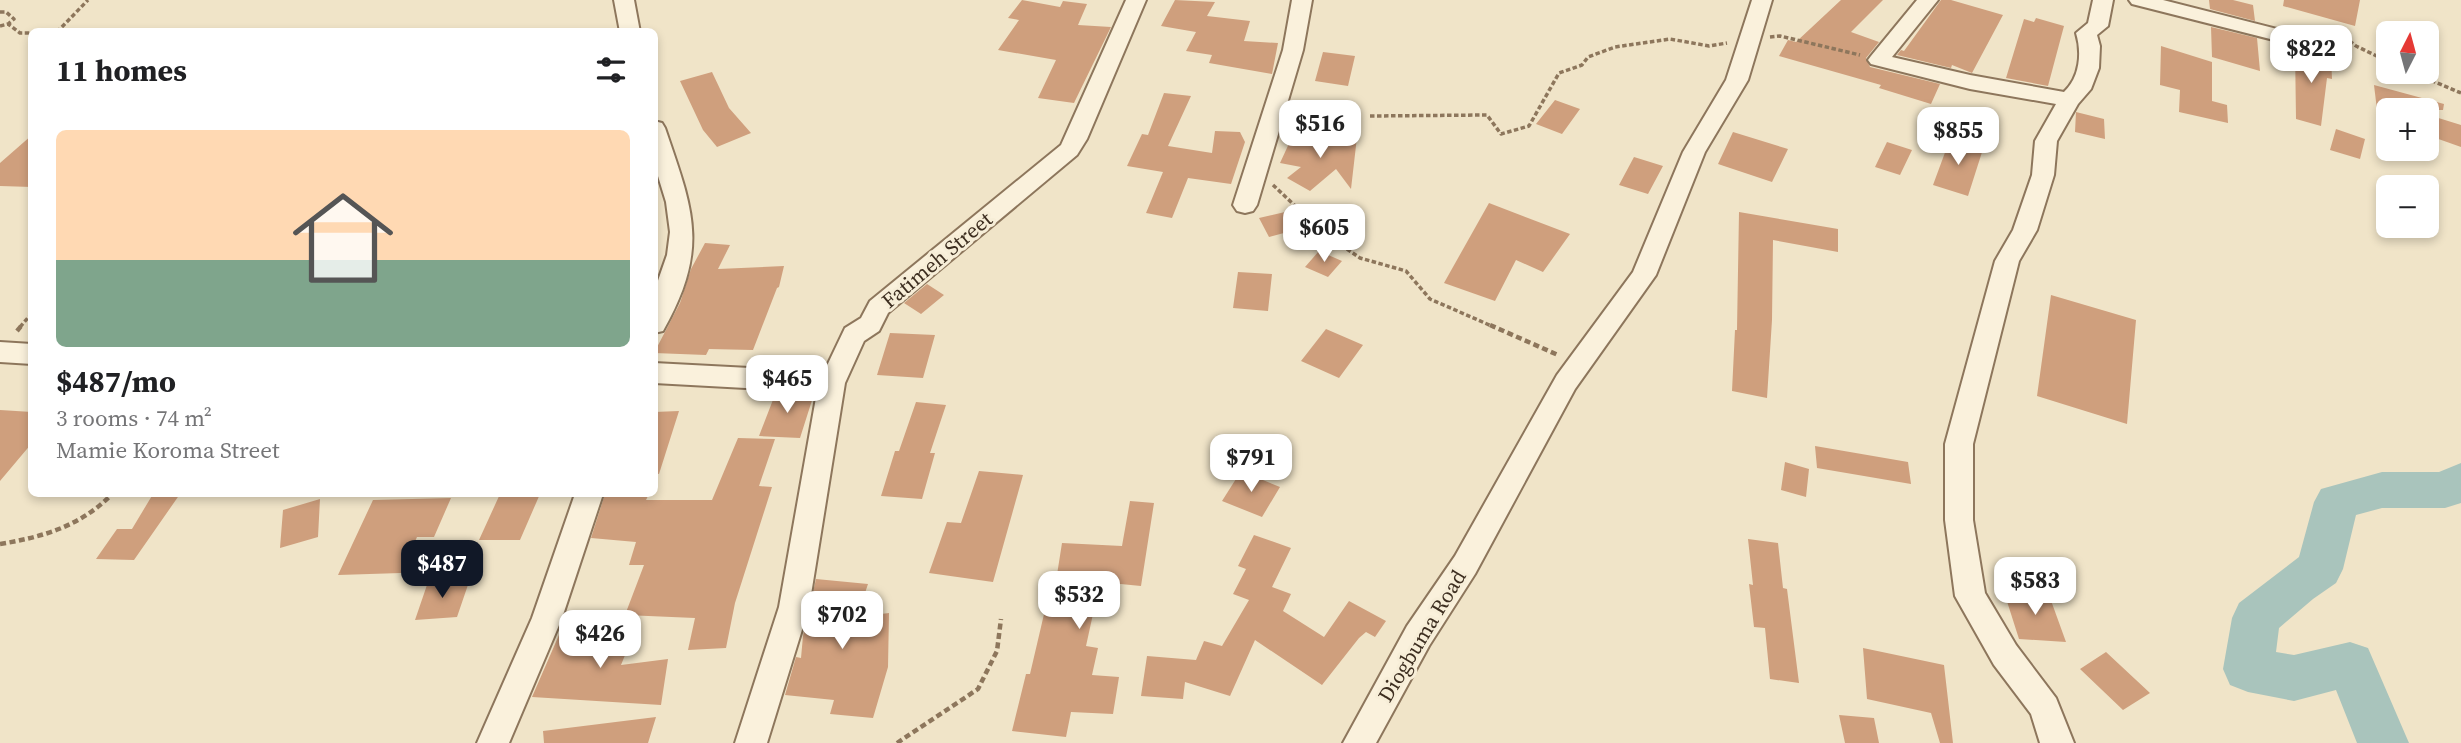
<!DOCTYPE html>
<html lang="en">
<head>
<meta charset="utf-8">
<style>
  body { margin:0; font-family:"Source Serif 4",serif; background:#f2f2f2; color:#202124; height:100vh; display:flex; flex-direction:column; font-size:26px; white-space:nowrap }
  * { box-sizing:border-box; margin:0 }
  p { font-size:23px; color:#757577 }
  .icon { flex:none; width:38px; height:38px; fill:none; stroke:currentColor; stroke-width:2; stroke-linecap:round; stroke-linejoin:round }
  .map { position:relative; flex:1; overflow:hidden }
  .side { position:absolute; left:28px; top:28px; width:630px; height:469px; display:flex; flex-direction:column; background:#fff; border-radius:10px; box-shadow:0 4px 10px #0003 }
  .side>* { flex:none }
  .needle { width:46px; rotate:6deg }
  .controls { position:absolute; left:2376px; top:21px; display:grid; gap:14px }
  .controls a { display:grid; place-items:center; width:63px; height:63px; border-radius:10px; background:#fff; box-shadow:0 4px 10px #0003; font-size:35px }
  .price { position:absolute; translate:-50% -60px; padding:0 16px; border-radius:14px; background:#fff; color:#222; font-size:23px; line-height:46px; filter:drop-shadow(0 2px 4px #0008) }
  .price::after { content:''; position:absolute; left:50%; top:42px; width:21px; height:16px; margin-left:-10px; background:inherit; clip-path:polygon(0 0,100% 0,50% 100%) }
  .price.current { background:#111827; color:#fff }
  ul { padding:0; list-style:none }
  li { display:grid; align-content:center; gap:14px; height:371px; padding:0 28px }
  li+li { border-top:2px solid #e0e0e0 }
  li span { display:grid; place-items:center; height:217px; border-radius:10px; color:#555 }
  li>.icon { margin-inline-start:auto }
  span .icon { width:126px; height:126px; fill:#fffc; stroke-width:1 }
  li b { font-size:30px }
  h2 { display:flex; justify-content:space-between; align-items:center; height:84px; padding:0 28px; font-size:30px }
  .map>svg:first-child { display:block }
</style>
</head>
<body>
<div class="map">
<svg width="2461" height="743" viewBox="0 0 2461 743">
  <rect width="100%" height="100%" fill="#f0e4c8"/>
  <g fill="none" stroke-linecap="round" stroke-linejoin="round">
    <path fill="#a9c4bc" fill-rule="evenodd" d="M2461,463V503L2445,508H2382L2356,515L2343,569L2336,583L2313,599L2279,628L2276,652L2294,655L2350,642L2368,648L2409,743H2357L2336,690L2294,701L2248,692L2230,685L2223,669L2232,618L2239,603L2299,557L2314,502L2321,489L2382,472H2439Z"/>
  </g>
  <path fill="#cf9f7d" d="M1022,0L1060,7L1063,1L1087,4L1078,25L1111,27L1074,103L1038,98L1056,60L998,50L1019,20L1008,18Z
    M1175,0L1215,2L1207,16L1250,21L1244,41L1278,43L1272,74L1209,63L1212,55L1186,51L1196,32L1161,26Z
    M1841,0H1883L1851,32L1879,42L1866,58L1870,67L1940,84L1931,104L1879,88L1881,85L1779,56L1788,40L1796,42Z
    M1941,0H1951L2003,15L1972,73L1952,65L1951,68L1897,55L1901,50L1904,51Z
    M2209,0H2233L2253,5L2255,21L2210,9Z
    M2284,0H2360L2355,26L2283,6Z
    M2036,18L2064,26L2048,86L2006,78L2024,19L2034,22Z
    M2211,27L2257,38L2260,71L2212,57Z
    M2161,46L2212,62V101L2227,105L2228,123L2179,112L2180,90L2160,85Z
    M2295,48L2331,56L2332,79L2327,78L2321,126L2296,119Z
    M1323,52L1355,56L1348,86L1315,81Z
    M712,72L729,108L751,133L717,147L703,130L680,81Z
    M2374,85L2444,104L2443,110H2377Z
    M1164,93L1191,96L1168,146L1212,153L1215,131L1240,132L1245,142L1231,184L1188,178L1172,218L1146,213L1163,172L1127,166L1142,134L1148,135Z
    M1555,100L1580,109L1562,134L1536,124Z
    M2076,112L2104,119L2105,139L2075,132Z
    M2432,116L2461,125V147L2430,136Z
    M2336,129L2365,139L2360,159L2330,150Z
    M1733,132L1788,149L1772,182L1718,164Z
    M32,135V187L0,186V163Z
    M1335,136L1357,137L1351,189L1336,169L1310,191L1287,178L1301,167L1280,163L1292,137L1334,145Z
    M1950,139L1983,149L1968,196L1933,185Z
    M1887,142L1912,150L1900,175L1875,167Z
    M1634,157L1663,166L1648,194L1619,185Z
    M1489,203L1570,234L1543,272L1516,260L1495,301L1444,283Z
    M1285,212L1295,230L1269,237L1259,218Z
    M1739,212L1838,229V252L1773,240L1772,320L1767,398L1732,391L1735,330H1737Z
    M705,243L730,245L718,269L784,266L779,287L777,288L753,350L709,349L706,355L654,353L680,303L691,269Z
    M1319,251L1342,261L1328,277L1305,267Z
    M1238,272L1272,274L1268,311L1233,308Z
    M927,284L944,295L921,314L904,303Z
    M2051,295L2136,320L2127,424L2037,396Z
    M1326,329L1363,345L1339,378L1301,361Z
    M890,333L935,335L923,378L877,375Z
    M776,392L814,394L800,438L759,436Z
    M916,402L946,405L930,453H935L922,499L881,496L895,451H899Z
    M0,410L32,412V443L0,481Z
    M679,411L659,474L654,473V412Z
    M738,438L775,439L759,486L772,487L735,603L726,648L688,650L695,618L625,615L644,565H629L636,542L591,538L605,494H649L646,500H712Z
    M1815,446L1908,462L1911,484L1817,468Z
    M1785,462L1809,469L1806,497L1781,490Z
    M979,471L1023,475L993,582L929,573L947,522L961,523Z
    M1241,471L1280,487L1262,517L1222,501Z
    M153,494H180L134,560L96,559L117,529H132Z
    M500,494H540L520,540H479Z
    M451,498L434,537H417L401,573L338,575L373,500Z
    M320,499L318,537L280,548L283,510Z
    M1130,501L1154,503L1141,586L1100,582L1086,646L1098,648L1092,675L1119,677L1113,714L1071,712L1066,737L1012,731L1026,674H1030L1052,580L1056,581L1062,543L1122,546Z
    M1254,535L1291,548L1272,587L1291,594L1283,611L1324,637L1349,601L1386,621L1375,637L1366,632L1359,638L1322,685L1255,640L1230,696L1185,682L1183,699L1141,696L1147,656L1196,660L1204,641L1222,646L1249,600L1233,594L1246,569L1238,566Z
    M1748,539L1778,543L1783,588L1787,589L1799,683L1770,679L1765,628L1754,627L1749,584L1753,585Z
    M470,579L457,617L415,620L428,582Z
    M816,579L868,584L857,617L889,613L888,667L873,718L830,714L834,700L785,695L796,657L801,658L803,636Z
    M2004,592L2049,595L2066,642L2019,639Z
    M562,628L634,633L621,665L668,659L661,705L532,697Z
    M1863,648L1944,665L1953,743H1940L1931,713L1867,699Z
    M2106,652L2150,693L2123,710L2080,669Z
    M1839,715L1874,718L1879,743H1845Z
    M656,717L648,743H544L543,731Z"/>
  <g fill="none" stroke-linecap="round" stroke-linejoin="round">
    <g stroke="#8d765c" stroke-width="4">
      <path id="street" d="M614,0H634L640,32H620Z
        M1126,0H1146L1087,139L1077,155L888,313L879,331L864,341L845,383L809,607L767,743H735L779,607L817,392L654,383V363L824,372L845,328L861,318L870,301L1061,145Z
        M1292,0H1312L1303,50L1257,205L1253,211L1245,213L1237,211L1233,205L1283,50Z
        M1752,0H1772L1748,80L1705,152L1656,275L1575,389L1475,574L1429,646L1376,743H1343L1407,626L1455,556L1557,375L1633,272L1683,152L1726,80Z
        M1917,0H1938L1892,57L1970,75L2064,92C2080,77 2082,53 2076,33L2088,23L2093,0H2113L2108,26L2097,35L2100,46L2099,68L2091,89L2078,104L2057,141L2054,175L2037,230L2019,261L1973,444V520L1985,593L2016,645L2056,698L2074,743H2040L2031,714L1994,665L1955,596L1945,520V444L1995,261L2013,230L2032,175L2035,141L2056,104L1970,89L1871,64L1868,60L1871,56Z
        M2129,0H2163L2328,42L2331,46L2328,50L2321,52L2132,4Z
        M654,121L662,123L665,128C693,210 710,248 663,331L654,333V292L667,255L670,232L666,202L654,163Z
        M0,342L32,344V364L0,362Z
        M575,494H603L562,618L509,743H477L532,618Z"/>
    </g>
    <path stroke="#8d765c" stroke-width="3.5" stroke-dasharray="4.5 2.5" stroke-linecap="butt" d="M0,12H6L14,19L8,24
      M0,26L8,24L20,33H32
      M57,32L88,0
      M2329,32L2332,27L2356,46L2389,62
      M1770,37L1780,36L1860,55
      M2412,72L2461,93
      M1370,116L1487,115L1501,134L1529,126L1559,73L1582,65L1588,57L1615,47L1670,39L1709,46L1727,43
      M1273,185L1324,233L1360,258L1406,271L1430,299L1494,327
      M20,327L32,313"/>
    <path stroke="#8d765c" stroke-width="4.5" stroke-dasharray="6 3.5" stroke-linecap="butt" d="M1490,325L1558,355
      M17,331L22,325
      M0,544C43,537 81,526 112,494
      M897,743L978,689L997,651L1001,619"/>
    <use href="#street" fill="#faf1dc" fill-rule="evenodd"/>
  </g>
  <g text-anchor="middle" stroke-width="6" stroke-linejoin="round" paint-order="stroke">
    <g font-size="21" fill="#3d2e20" stroke="#f7eed8">
      <text transform="translate(937 260) rotate(-40)" y="7">Fatimeh Street</text>
      <text transform="translate(1422 636) rotate(-59)" y="7">Diogbuma Road</text>
    </g>
  </g>
</svg>
<div class="controls">
<a><svg class="needle" viewBox="-14 -14 28 28"><path d="M0-13l5 13h-10z" fill="#e53935"/><path d="M0 13l5-13h-10z" fill="#757577"/></svg></a>
<a>+</a>
<a>−</a>
</div>
<b class="price" style="left:2311px;top:85px">$822</b>
<b class="price" style="left:1320px;top:160px">$516</b>
<b class="price" style="left:1958px;top:167px">$855</b>
<b class="price" style="left:1324px;top:264px">$605</b>
<b class="price" style="left:787px;top:415px">$465</b>
<b class="price" style="left:1251px;top:494px">$791</b>
<b class="price current" style="left:442px;top:600px">$487</b>
<b class="price" style="left:2035px;top:617px">$583</b>
<b class="price" style="left:1079px;top:631px">$532</b>
<b class="price" style="left:842px;top:651px">$702</b>
<b class="price" style="left:600px;top:670px">$426</b>
<section class="side">
<h2>11 homes<svg class="icon" aria-label="filters" viewBox="0 0 24 24"><path d="M4 7h16M4 17h16"/><circle cx="9" cy="7" r="2"/><circle cx="15" cy="17" r="2"/></svg></h2>
<ul>
<li><span style="background:linear-gradient(#ffd9b3 60%,#7fa58c 0)"><svg class="icon" aria-label="home" viewBox="0 0 24 24"><path d="M3 11l9-7 9 7M6 9v11h12V9"/></svg></span><div><b>$487/mo</b><p>3 rooms · 74 m²</p><p>Mamie Koroma Street</p></div></li>
</ul>
</section>
</div>
</body>
</html>
